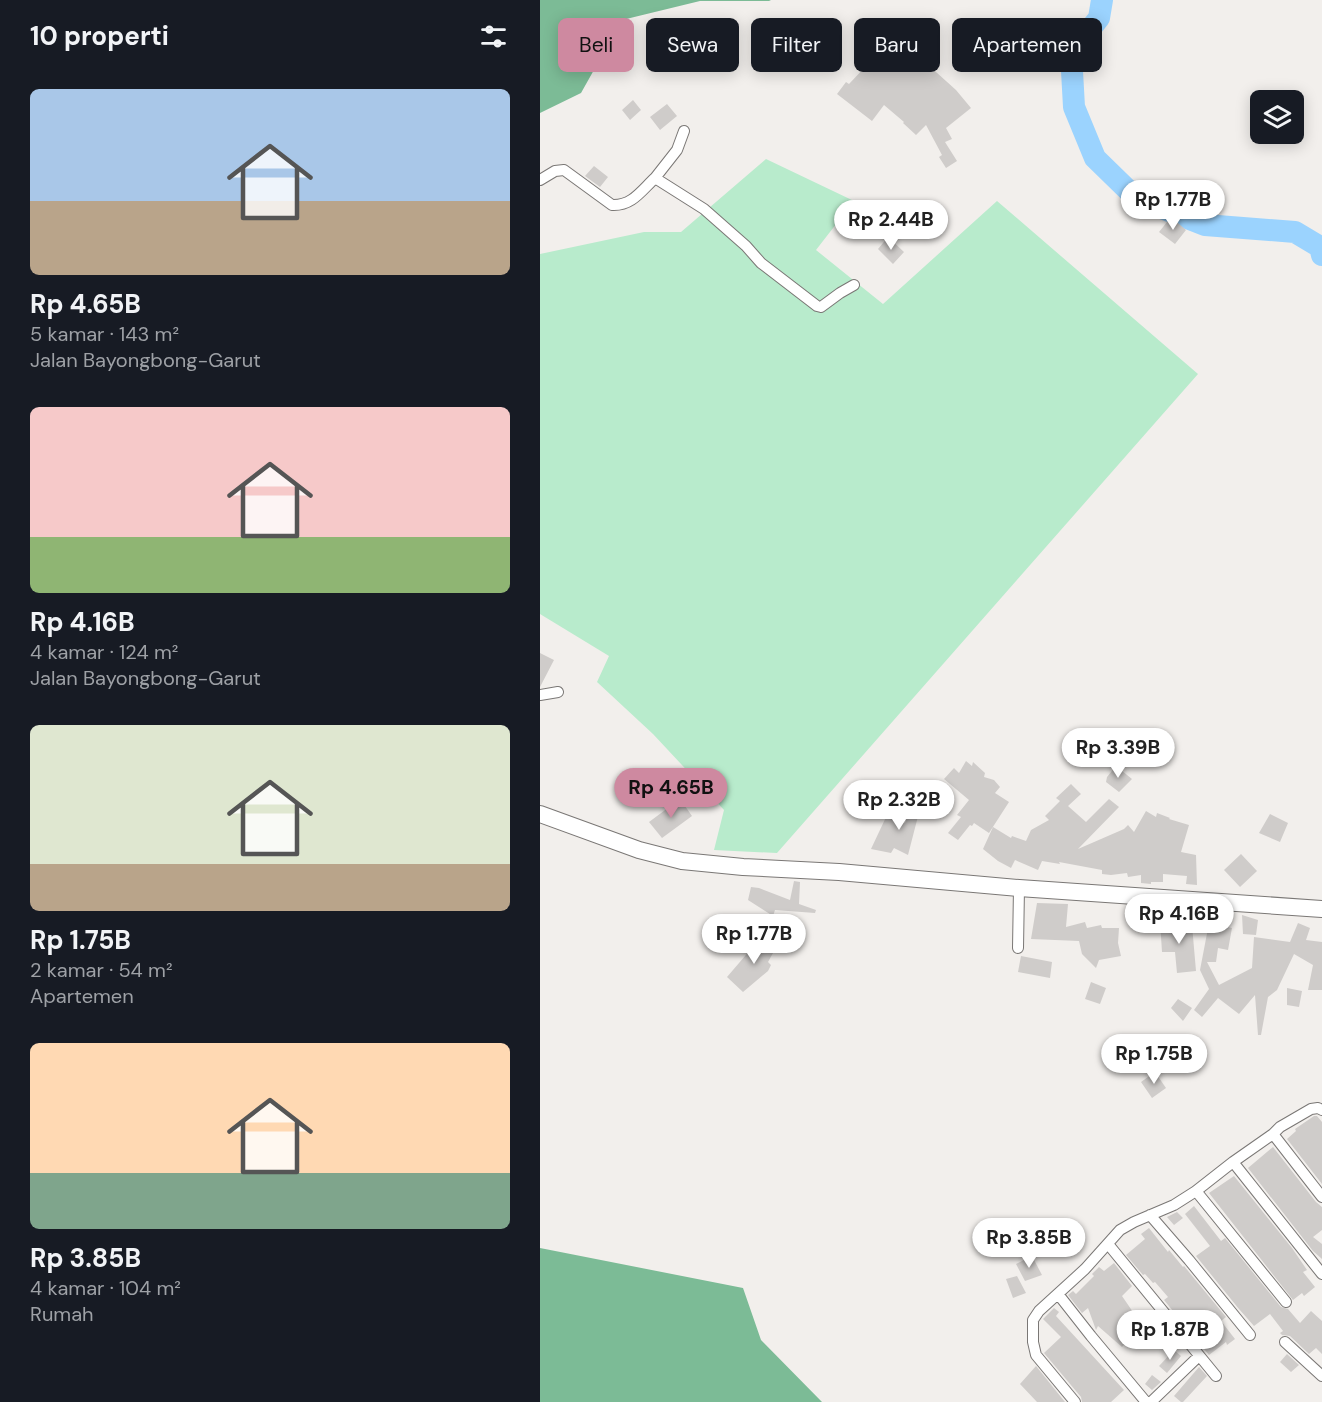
<!DOCTYPE html>
<html lang="id">
<head>
<meta charset="utf-8">
<style>
  body { margin:0; font-family:"DM Sans",sans-serif; background:#242831; color:#f1f3f6; height:100vh; display:flex; flex-direction:column; font-size:22px; white-space:nowrap }
  * { box-sizing:border-box; margin:0 }
  p { font-size:20px; color:#9ea1a6 }
  .icon { flex:none; width:33px; height:33px; fill:none; stroke:currentColor; stroke-width:2; stroke-linecap:round; stroke-linejoin:round }
  .map { position:relative; flex:1; overflow:hidden }
  .sheet { display:flex; flex-direction:column; background:#171b24; width:540px }
  .sheet>* { flex:none }
  .top-card { position:absolute; left:18px; top:18px; width:570px; height:54px; display:flex; gap:12px }
  .controls { position:absolute; left:710px; top:90px; display:grid; gap:12px }
  .controls a { display:grid; place-items:center; width:54px; height:54px; border-radius:9px; background:#171b24; box-shadow:0 3px 15px #0003; font-size:30px }
  .price { position:absolute; translate:-50% -51px; padding:0 14px; border-radius:21px; background:#fff; color:#222; font-size:20px; line-height:39px; filter:drop-shadow(0 2px 3px #0008) }
  .price::after { content:''; position:absolute; left:50%; top:36px; width:18px; height:14px; margin-left:-9px; background:inherit; clip-path:polygon(0 0,100% 0,50% 100%) }
  .price.current { background:#ce89a0; color:#111 }
  ul { padding:0; list-style:none }
  li { display:grid; align-content:center; gap:12px; height:318px; padding:0 30px }
  li span { display:grid; place-items:center; height:186px; border-radius:9px; color:#555 }
  li>.icon { margin-inline-start:auto }
  span .icon { width:108px; height:108px; fill:#fffc; stroke-width:1 }
  li b { font-size:26px }
  h2 { display:flex; justify-content:space-between; align-items:center; height:72px; padding:0 30px; font-size:26px }
  .pill { padding:0 21px; border-radius:9px; background:#171b24; box-shadow:0 3px 15px #0003; font-size:21px; line-height:54px }
  .pill.current { background:#ce89a0; color:#111 }
  main { display:flex; flex:1; min-height:0 }
  .map>svg:first-child { display:block }
</style>
</head>
<body>
<main>
<section class="sheet">
<h2>10 properti<svg class="icon" aria-label="filters" viewBox="0 0 24 24"><path d="M4 7h16M4 17h16"/><circle cx="9" cy="7" r="2"/><circle cx="15" cy="17" r="2"/></svg></h2>
<ul>
<li><span style="background:linear-gradient(#a9c7e8 60%,#b9a48a 0)"><svg class="icon" aria-label="home" viewBox="0 0 24 24"><path d="M3 11l9-7 9 7M6 9v11h12V9"/></svg></span><div><b>Rp 4.65B</b><p>5 kamar · 143 m²</p><p>Jalan Bayongbong-Garut</p></div></li>
<li><span style="background:linear-gradient(#f6c9c9 70%,#8fb573 0)"><svg class="icon" aria-label="home" viewBox="0 0 24 24"><path d="M3 11l9-7 9 7M6 9v11h12V9"/></svg></span><div><b>Rp 4.16B</b><p>4 kamar · 124 m²</p><p>Jalan Bayongbong-Garut</p></div></li>
<li><span style="background:linear-gradient(#dfe7d0 75%,#b9a48a 0)"><svg class="icon" aria-label="home" viewBox="0 0 24 24"><path d="M3 11l9-7 9 7M6 9v11h12V9"/></svg></span><div><b>Rp 1.75B</b><p>2 kamar · 54 m²</p><p>Apartemen</p></div></li>
<li><span style="background:linear-gradient(#ffd9b3 70%,#7fa58c 0)"><svg class="icon" aria-label="home" viewBox="0 0 24 24"><path d="M3 11l9-7 9 7M6 9v11h12V9"/></svg></span><div><b>Rp 3.85B</b><p>4 kamar · 104 m²</p><p>Rumah</p></div></li>
</ul>
</section>
<div class="map">
<svg width="782" height="1402" viewBox="0 0 782 1402">
  <rect width="100%" height="100%" fill="#f2efec"/>
  <path fill="#b8ebcc" d="M226,159L314,201L276,250L343,304L457,201L658,374L237,853L174,850L184,810L113,734L57,682L69,656L0,614V254L104,232H141Z"/>
  <path fill="#7cbb96" d="M0,0H229L231,1H160L82,20L41,93L0,113Z
    M0,1248L203,1288L221,1340L282,1402H0Z"/>
  <g fill="none" stroke-linecap="round" stroke-linejoin="round">
    <path stroke="#9bd3fe" stroke-width="22" d="M562,0L559,18L531,53L534,107L555,158L596,198L665,225L755,232L780,247L782,255"/>
  </g>
  <path fill="#cfccca" d="M354,51L371,55L386,63L416,90L431,108L406,128L412,139L405,142L417,161L406,168L399,157L402,155L386,125L376,135L363,123L364,122L344,105L332,121L297,94L306,82L309,84L327,65L329,67L340,54L351,63Z
    M93,100L101,110L90,120L82,110Z
    M127,104L137,116L120,130L110,117Z
    M54,166L68,177L60,187L45,176Z
    M631,217L646,230L635,244L619,232Z
    M348,237L364,252L353,264L338,249Z
    M0,653L14,660L0,687Z
    M426,761L432,766L433,762L445,773L444,777L454,780L460,787L455,793L469,802L449,833L434,823L432,826L430,825L418,840L408,833L421,817L417,815L429,800L404,779L414,768L419,773Z
    M576,766L592,779L579,792L566,782L567,777Z
    M531,784L541,794L528,806L546,822L569,799L579,807L538,849L584,829L588,825L594,832L606,811L616,817L617,813L630,818L629,819L649,825L641,852L656,855L657,885L646,884L647,876L623,874V882H611V884L601,883V875L588,877L587,873L571,875L562,874V870L519,862L520,864L502,861L498,870L475,860L471,868L458,861L443,849L453,827L471,838L472,836L486,841L491,830L509,820L505,816L520,801L516,798Z
    M378,791L384,793L368,855L354,848L351,853L331,849L347,815L365,823Z
    M140,799L152,816L122,838L109,822Z
    M730,814L748,823L740,842L719,833Z
    M701,854L717,871L700,887L684,870Z
    M254,881L260,882L259,904L276,910L275,913L235,910L233,916L208,900L211,887L219,888L250,900Z
    M497,903L528,904L526,927L545,922L547,928L561,925L562,928H579L578,943L581,956L559,960L556,968L542,954L539,941L491,939Z
    M702,915L718,920L716,935L703,934Z
    M620,921H631V927L652,925L656,971L637,973L635,952H622Z
    M669,923L692,928L688,950L678,948L676,962H667L679,985L712,968L714,937L750,942L758,923L770,928L766,940L782,942V990H768L773,965L754,954L737,990L728,997L721,1035H718L715,995L699,1014L678,998L662,1017L654,1010L669,989L660,970Z
    M226,934L238,944L228,962L231,965L228,971L203,992L187,977L211,949L214,952Z
    M481,956L512,962L510,978L478,972Z
    M551,982L566,988L560,1004L545,999Z
    M747,988L762,991L759,1007L747,1005Z
    M638,999L652,1008L643,1021L631,1008Z
    M615,1072L626,1088L612,1098L601,1082Z
    M774,1116H777L782,1122V1184L747,1139L756,1131L755,1129Z
    M733,1147L776,1202L782,1207V1230L773,1237L782,1244V1259L773,1251L708,1168Z
    M694,1176L752,1248L767,1270L763,1272L775,1287L764,1296L762,1293L753,1300L669,1193Z
    M654,1206L681,1241L685,1238L741,1307L748,1309L760,1323L771,1311L782,1321V1354L776,1348L769,1354L750,1336L742,1335L740,1333L743,1331L730,1314L714,1326L699,1309L656,1256L670,1246L645,1214Z
    M637,1212L643,1218L634,1225L627,1217Z
    M609,1228L628,1252L629,1250L643,1267L644,1266L686,1317L681,1321L695,1339L687,1345L686,1342L669,1355L624,1300L628,1297L615,1282L613,1283L605,1274L603,1275L586,1255L605,1239L601,1234Z
    M492,1256L502,1275L485,1281L476,1264Z
    M574,1263L592,1286L582,1296L595,1315L579,1328L590,1338L582,1347L558,1326L556,1330L548,1308L542,1313L528,1295L533,1291L536,1294L554,1276L552,1274L559,1267L564,1271Z
    M477,1276L486,1293L473,1298L466,1279Z
    M514,1308L519,1312L516,1316L584,1390L571,1402H542L541,1397L504,1353L521,1337L503,1319Z
    M634,1350L641,1356L627,1373L619,1366Z
    M747,1354L759,1365L751,1372L740,1362Z
    M496,1366L525,1402H497L480,1384Z
    M659,1367L667,1376L643,1402H641L634,1396Z
    M612,1375L621,1382L612,1390L605,1384Z"/>
  <g fill="none" stroke-linecap="round" stroke-linejoin="round">
    <g stroke="#7a7775" stroke-width="12">
      <path id="street" d="M115,178L137,150L144,131
        M0,180L15,171L24,170L72,205C92,206 101,191 115,178L164,209L206,246L221,263L277,306L281,307L300,293L314,285
        M0,695L18,692
        M478,948L479,888
        M733,1134L782,1197
        M693,1162L782,1274
        M656,1191L746,1302
        M610,1215L649,1260L710,1335
        M568,1244L676,1376
        M518,1294L551,1336L606,1402
        M745,1342L782,1376
        M535,1402L496,1355L493,1342V1320L499,1311L545,1269L580,1230L594,1222L634,1205L656,1191L693,1162L733,1134L740,1127L771,1109L778,1108L782,1110
        M611,1402L659,1356"/>
    </g>
    <g stroke="#7a7775" stroke-width="18">
      <path id="primary" d="M0,814L99,850L142,861L203,867L299,872L479,888L782,909"/>
    </g>
    <use href="#street" stroke="#fff" stroke-width="10"/>
    <use href="#primary" stroke="#fff" stroke-width="16"/>
  </g>
</svg>
<div class="controls">
<a><svg class="icon" aria-label="layers" viewBox="0 0 24 24"><path d="M12 4l9 5-9 5-9-5zM3 14l9 5 9-5"/></svg></a>
</div>
<b class="price" style="left:633px;top:231px">Rp 1.77B</b>
<b class="price" style="left:351px;top:251px">Rp 2.44B</b>
<b class="price" style="left:578px;top:779px">Rp 3.39B</b>
<b class="price current" style="left:131px;top:819px">Rp 4.65B</b>
<b class="price" style="left:359px;top:831px">Rp 2.32B</b>
<b class="price" style="left:639px;top:945px">Rp 4.16B</b>
<b class="price" style="left:214px;top:965px">Rp 1.77B</b>
<b class="price" style="left:614px;top:1085px">Rp 1.75B</b>
<b class="price" style="left:489px;top:1269px">Rp 3.85B</b>
<b class="price" style="left:630px;top:1361px">Rp 1.87B</b>
<div class="top-card">
<a class="pill current">Beli</a>
<a class="pill">Sewa</a>
<a class="pill">Filter</a>
<a class="pill">Baru</a>
<a class="pill">Apartemen</a>
</div>
</div>
</main>
</body>
</html>
